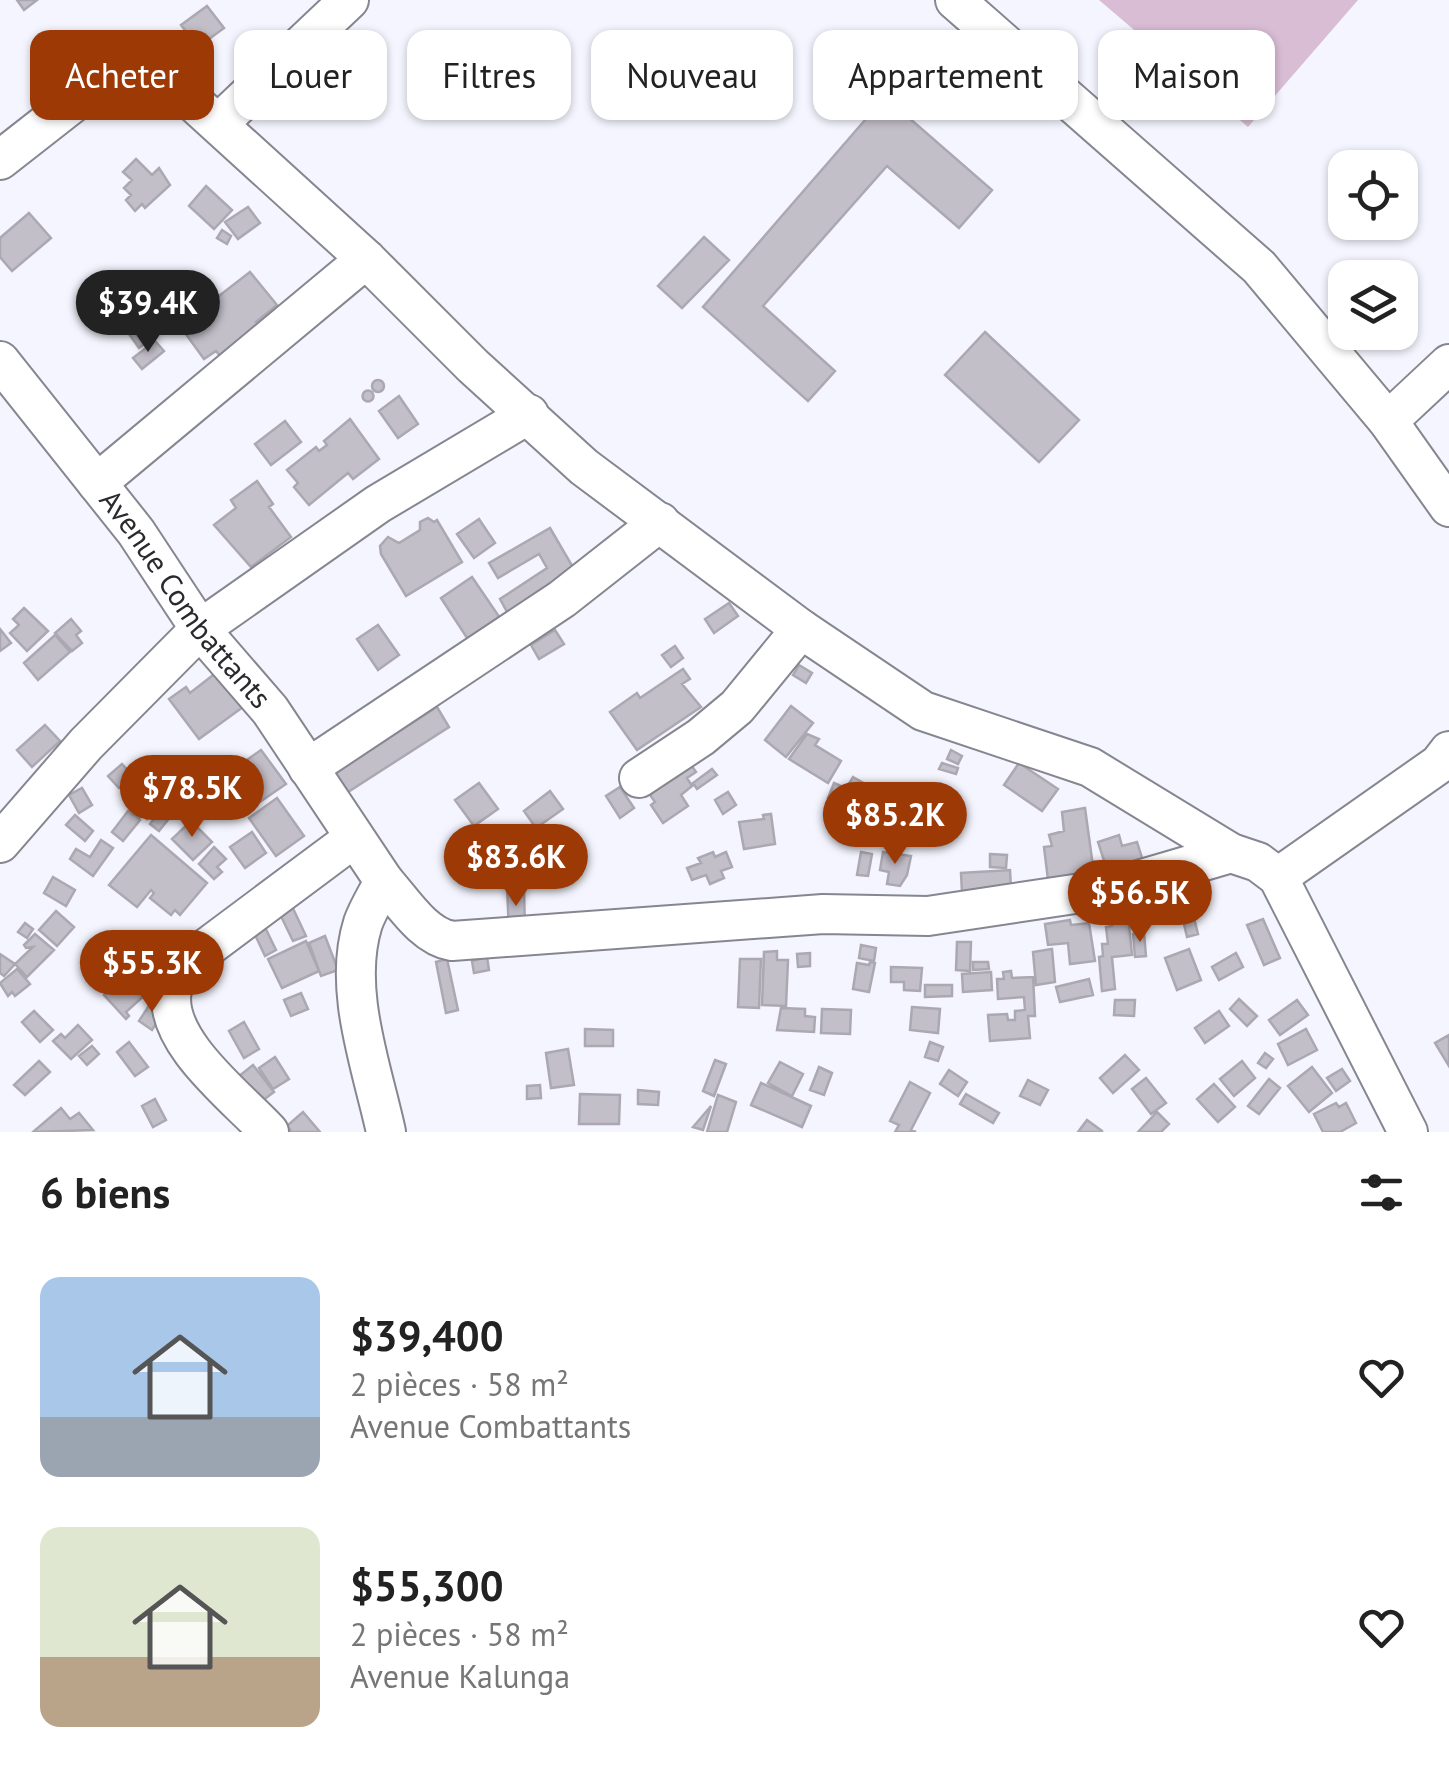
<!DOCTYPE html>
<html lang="fr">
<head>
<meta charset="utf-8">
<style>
  body { margin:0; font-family:"PT Sans",sans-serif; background:#f2f2f2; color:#222; height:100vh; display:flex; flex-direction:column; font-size:38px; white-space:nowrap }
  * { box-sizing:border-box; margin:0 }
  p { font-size:32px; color:#767676 }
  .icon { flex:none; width:55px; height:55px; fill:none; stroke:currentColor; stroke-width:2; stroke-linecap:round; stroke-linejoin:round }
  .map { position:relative; height:1132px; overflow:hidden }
  .side { display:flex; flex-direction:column; background:#fff; flex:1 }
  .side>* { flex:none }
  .guide { position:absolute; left:30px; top:30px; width:1390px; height:90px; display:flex; gap:20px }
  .tools { position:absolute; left:1328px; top:150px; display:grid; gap:20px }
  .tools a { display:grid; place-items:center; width:90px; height:90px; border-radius:20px; background:#fff; box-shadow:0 2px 8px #0004; font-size:50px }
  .price { position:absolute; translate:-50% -85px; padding:0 22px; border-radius:35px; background:#9d3904; color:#fff; font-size:32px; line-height:65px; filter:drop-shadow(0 2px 5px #0008) }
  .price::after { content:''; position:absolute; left:50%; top:60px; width:30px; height:22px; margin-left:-15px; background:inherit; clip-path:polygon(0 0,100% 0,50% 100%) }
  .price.active { background:#222; color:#fff }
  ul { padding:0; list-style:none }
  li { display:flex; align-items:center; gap:30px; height:250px; padding:0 40px }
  li span { display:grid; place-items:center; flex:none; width:280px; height:200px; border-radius:20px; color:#555 }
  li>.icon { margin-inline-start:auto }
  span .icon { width:120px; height:120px; fill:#fffc; stroke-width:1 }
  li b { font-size:42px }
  h2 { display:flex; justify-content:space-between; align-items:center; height:120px; padding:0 40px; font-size:42px }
  .chip { padding:0 35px; border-radius:20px; background:#fff; box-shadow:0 2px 8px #0004; font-size:35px; line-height:90px }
  .chip.active { background:#9d3904; color:#fff }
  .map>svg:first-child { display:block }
</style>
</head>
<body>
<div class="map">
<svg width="1449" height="1132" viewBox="0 0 1449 1132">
  <rect width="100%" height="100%" fill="#f4f5fe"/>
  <path fill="#d8bdd5" d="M1099,0H1358L1248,127Z"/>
  <path fill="#c3bfc9" stroke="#aca8b1" stroke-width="2.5" d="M17,0H37L24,10Z
    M207,6L224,28L198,47L181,25Z
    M885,97L992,190L959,228L887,166L763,306L835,371L808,401L703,307Z
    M136,159L152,175L159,168L170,185L145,208L142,204L135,211L126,200L131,195L124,188L132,180L123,172Z
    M206,186L232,210L214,229L189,206Z
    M248,207L260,223L238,239L225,222Z
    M29,213L51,238L12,271L0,257V238Z
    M222,230L231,236L227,244L217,238Z
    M704,237L729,260L682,308L658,286Z
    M250,272L277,305L256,322L264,333L225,362L216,351L204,359L180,326Z
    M156,313L167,327L139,348L129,334Z
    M985,332L1079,420L1039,462L945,375Z
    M155,341L164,351L142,369L133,358Z
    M372 386a6 6 0 1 1 12 0a6 6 0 1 1-12 0Z
    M362.5 396a5.5 5.5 0 1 1 11 0a5.5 5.5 0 1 1-11 0Z
    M399,396L418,424L398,438L379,411Z
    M350,419L379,459L353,479L348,473L309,505L294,487L298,483L287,470L316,447L319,451L327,445L324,441Z
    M285,421L301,442L271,465L255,444Z
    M257,481L273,504L269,507L291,537L251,567L214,525L236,508L231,500Z
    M428,518L434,522L437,520L462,562L406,596L381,554L380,546L388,537L399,543L420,530V522Z
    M479,519L495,543L474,558L457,534Z
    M550,528L581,581L512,621L500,599L547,568L539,554L498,578L489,563Z
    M472,577L502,621L471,644L441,598Z
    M729,603L738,616L714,633L705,619Z
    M24,608L48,631L27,651L10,633L19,625L13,619Z
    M71,619L81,631L76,635L82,643L72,651L55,633Z
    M378,625L399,655L378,670L357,639Z
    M0,629L11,643L0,651Z
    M555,630L564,644L539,659L531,645Z
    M55,635L70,652L38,680L24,663Z
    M675,646L683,658L671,667L662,655Z
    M799,665L812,673L806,683L793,675Z
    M683,669L690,679L682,684L701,707L637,750L610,712L637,693L640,698Z
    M217,672L243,707L199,739L169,699L186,687L190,693Z
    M791,706L813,723L786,757L765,740Z
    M437,707L449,727L348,792L335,773Z
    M45,725L60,741L32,767L17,750Z
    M807,734L819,739L815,745L841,761L828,783L789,759Z
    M261,750L286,784L244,813L220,779Z
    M951,750L962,756L958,764L947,759Z
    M178 769a10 10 0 1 1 20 0a10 10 0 1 1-20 0Z
    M688,761L696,772L687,778L692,786L681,795L688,806L663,823L651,805L655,802L650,795L655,791L652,787Z
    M942,763L958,768L956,774L939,769Z
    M1019,763L1058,789L1042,811L1004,785Z
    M122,764L133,776L119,788L108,776Z
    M712,769L717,775L697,789L693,783Z
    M168,771L183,783L159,804L151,795L167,781L162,775Z
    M853,777L872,788L865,799L846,789Z
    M479,783L498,809L474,826L455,800Z
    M834,783L843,787L840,794L848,795L851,792L857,798L850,805L828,798Z
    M187,786L196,797L172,816L163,805Z
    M620,787L634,808L620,818L606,796Z
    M82,788L92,805L79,813L69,795Z
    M141,790L159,807L147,819L129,802Z
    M550,791L563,809L536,828L524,811Z
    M728,792L736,805L723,814L715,800Z
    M277,798L304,836L276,856L249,818Z
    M162,808L171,816L159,831L150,824Z
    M1085,808L1095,881L1049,888L1044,847L1052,846L1049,835L1064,831L1062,812Z
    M922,809L932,811L928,824L918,822Z
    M128,811L133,815L142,814L141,817H137L140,820L123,841L112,832Z
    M771,814L775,844L744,849L739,822L764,819L763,815Z
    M75,815L93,831L85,841L66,825Z
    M191,821L212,842L193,860L172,839Z
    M917,824L944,828L942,839L915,835Z
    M252,832L266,853L245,868L230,847Z
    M151,835L207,883L180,915L175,910L171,915L150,898L154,893L151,890L137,907L109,885Z
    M1119,835L1122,846L1137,842L1143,861L1108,873L1098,842Z
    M101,840L113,848L93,876L70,859L76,849L90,857Z
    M214,847L226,859L217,867L222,872L214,879L199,864Z
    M713,852L715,857L726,852L732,867L721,871L724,878L710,884L706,875L692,880L687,868L701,863L698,858Z
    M861,852L872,854L868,876L857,875Z
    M883,852L911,856L907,875L900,886L887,884L889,872L880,870Z
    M990,854L1007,855L1006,868L990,867Z
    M1010,870L1011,889L962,893L961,873Z
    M53,877L75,890L66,906L44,893Z
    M507,886H524L525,933H509Z
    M290,902L306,936L293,941L277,908Z
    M56,911L74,927L57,946L39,930Z
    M1128,915L1132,955L1112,957L1115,989L1102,991L1099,957L1103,956L1102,944H1108L1106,927L1112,926L1111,917Z
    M260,917L276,950L265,956L249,922Z
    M1194,918L1198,934L1187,937L1183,920Z
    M1263,919L1280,958L1264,965L1247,925Z
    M1070,920L1071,925L1089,923L1095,961L1070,964L1068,943L1048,945L1045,924Z
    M25,923L33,929L27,938L18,932Z
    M1144,933L1146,956L1135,957L1133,934Z
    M35,934L54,950L27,977L15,964L33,947L26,948L24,945Z
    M325,936L338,970L321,976L309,943Z
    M306,941L319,971L282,988L268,959Z
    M957,942H971L970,971L956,970Z
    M861,945L876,948L874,961L859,958Z
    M1052,949L1055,982L1036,985L1033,952Z
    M1189,949L1201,980L1177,990L1165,958Z
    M777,951V960H788L786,1006L762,1005L764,952Z
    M810,953V966L798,967L797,954Z
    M1236,953L1243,967L1219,980L1212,967Z
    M0,954L15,964L4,976L0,973Z
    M487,957L489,970L474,973L472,961Z
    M447,959L458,1010L446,1013L436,962Z
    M740,959H761L759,1008L738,1007Z
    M870,962L875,963L869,992L853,989L857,963L869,965Z
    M973,962H988L989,969L973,970Z
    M891,967L922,968L920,991L904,990V982H891Z
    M17,969L30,984L15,996L12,992L8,996L0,983Z
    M1011,971L1012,978L1033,977L1035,1016H1028L1030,1038L990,1041L988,1015L1007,1014L1008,1020H1015V1011L1025,1010L1024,997L998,999L997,979H1004L1003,972Z
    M991,972L992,990L963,992L962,974Z
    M130,978L145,995L126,1012L129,1016L126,1019L104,995L113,987L115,991Z
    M1089,979L1093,995L1060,1002L1056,987Z
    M925,985H952V996L925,997Z
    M301,993L308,1009L291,1016L284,1000Z
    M1239,999L1257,1016L1247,1026L1230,1009Z
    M1115,1000H1135L1134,1016L1114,1015Z
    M1297,1000L1308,1015L1280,1035L1269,1020Z
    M152,1001L165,1009L152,1030L139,1021Z
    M912,1007L940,1009L938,1033L910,1030Z
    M781,1008L805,1009V1016L815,1017L814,1032L777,1030Z
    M822,1009L851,1010L850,1034L821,1033Z
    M34,1011L53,1030L40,1042L22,1022Z
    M1219,1011L1229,1026L1205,1043L1195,1028Z
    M244,1022L259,1049L244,1058L229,1031Z
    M78,1025L92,1040L71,1059L53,1041L61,1034L65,1038Z
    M585,1029L613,1030V1046H585Z
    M1306,1029L1317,1050L1288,1065L1278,1044Z
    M1449,1035V1066L1435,1043Z
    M129,1042L148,1067L135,1076L117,1052Z
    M930,1042L943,1047L938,1061L925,1057Z
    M92,1046L99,1054L87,1065L79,1056Z
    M568,1049L574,1085L551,1088L546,1053Z
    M1265,1053L1273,1059L1266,1068L1258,1063Z
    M1125,1055L1139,1070L1113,1093L1100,1078Z
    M275,1057L289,1079L273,1089L259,1068Z
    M715,1060L726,1064L714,1096L703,1091Z
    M39,1061L50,1072L25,1095L14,1085Z
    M1242,1061L1255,1078L1234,1096L1220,1079Z
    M780,1062L803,1074L792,1096L768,1083Z
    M253,1065L274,1092L258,1104L238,1077Z
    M819,1067L832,1073L824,1095L810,1090Z
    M1312,1067L1332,1093L1309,1112L1288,1086Z
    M1342,1069L1350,1081L1336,1091L1327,1078Z
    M949,1070L967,1082L958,1096L940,1084Z
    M1146,1078L1166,1103L1151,1114L1132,1089Z
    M1269,1079L1280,1088L1259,1114L1248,1106Z
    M1028,1080L1048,1090L1040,1105L1020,1096Z
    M910,1082L930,1093L911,1130L916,1132H895L899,1125L890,1121Z
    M761,1083L811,1106L802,1127L751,1105Z
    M1214,1084L1235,1107L1218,1122L1197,1099Z
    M540,1085L541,1098L527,1099V1086Z
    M638,1090L659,1092L658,1105L638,1104Z
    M580,1094L620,1095L619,1124H579Z
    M966,1094L999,1113L993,1123L960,1104Z
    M718,1095L736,1102L727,1132H707Z
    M155,1099L166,1120L153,1127L142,1106Z
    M1336,1103L1339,1107L1346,1103L1356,1123L1340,1132H1323L1314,1114Z
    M711,1106L703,1130L693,1127Z
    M61,1108L70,1119L79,1113L93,1130L33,1132Z
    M303,1112L320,1132H292L287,1126Z
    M1157,1112L1169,1124L1161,1132H1138Z
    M1087,1120L1102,1131V1132H1078Z"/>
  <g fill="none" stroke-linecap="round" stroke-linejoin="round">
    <g stroke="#858690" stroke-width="42">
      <g id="minor">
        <path d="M955,0L1259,267L1388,421L1449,507"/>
        <path d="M219,123L349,0"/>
        <path d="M0,160L124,63L149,64L180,90L366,259L473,366L584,467L801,629L923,711L1090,767L1231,853L1258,862L1278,877L1408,1132"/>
        <path id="s1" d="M0,361L136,532L200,629L270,710L384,881C377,895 368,909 363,923C342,989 372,1067 386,1132"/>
        <path d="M1388,421L1449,364"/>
        <path d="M97,483L366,259"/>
        <path d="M308,768L562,599L660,522"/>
        <path d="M639,778L701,737L737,707L801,629"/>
        <path d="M0,843L86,744L200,629L378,504L529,414"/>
        <path d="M1278,877L1439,764L1449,751"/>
        <path d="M384,881C403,902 423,936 452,941L823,914L928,916L1108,889L1231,853"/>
        <path d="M269,1132C238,1098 162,1041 172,990C173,983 178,974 181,967L354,838"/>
      </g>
    </g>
    <use href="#minor" stroke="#fff" stroke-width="38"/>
  </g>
  <g text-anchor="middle" stroke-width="10" stroke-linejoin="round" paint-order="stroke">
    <g font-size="30" fill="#2a2a2e" stroke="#f4f5fe">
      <text dy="10" stroke="none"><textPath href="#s1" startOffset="302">Avenue Combattants</textPath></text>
    </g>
  </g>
</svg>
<div class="tools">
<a><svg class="icon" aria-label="locate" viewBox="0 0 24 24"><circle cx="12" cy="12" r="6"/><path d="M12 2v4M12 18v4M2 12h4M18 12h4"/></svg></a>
<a><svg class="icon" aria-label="layers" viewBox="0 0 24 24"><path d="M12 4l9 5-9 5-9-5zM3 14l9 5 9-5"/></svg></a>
</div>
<b class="price active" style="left:148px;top:355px">$39.4K</b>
<b class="price" style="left:192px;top:840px">$78.5K</b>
<b class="price" style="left:895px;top:867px">$85.2K</b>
<b class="price" style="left:516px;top:909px">$83.6K</b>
<b class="price" style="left:1140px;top:945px">$56.5K</b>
<b class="price" style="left:152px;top:1015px">$55.3K</b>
<div class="guide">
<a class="chip active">Acheter</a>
<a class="chip">Louer</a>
<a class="chip">Filtres</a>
<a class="chip">Nouveau</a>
<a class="chip">Appartement</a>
<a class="chip">Maison</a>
</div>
</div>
<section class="side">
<h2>6 biens<svg class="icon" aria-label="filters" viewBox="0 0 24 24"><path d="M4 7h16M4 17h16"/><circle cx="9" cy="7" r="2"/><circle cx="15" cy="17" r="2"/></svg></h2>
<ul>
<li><span style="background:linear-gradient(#a9c7e8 70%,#9aa5b1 0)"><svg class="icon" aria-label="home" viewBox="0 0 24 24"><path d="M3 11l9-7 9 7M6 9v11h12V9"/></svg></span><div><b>$39,400</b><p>2 pièces · 58 m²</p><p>Avenue Combattants</p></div><svg class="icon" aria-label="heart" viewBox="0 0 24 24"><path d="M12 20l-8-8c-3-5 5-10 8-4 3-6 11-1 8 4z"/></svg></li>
<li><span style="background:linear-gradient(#dfe7d0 65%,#b9a48a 0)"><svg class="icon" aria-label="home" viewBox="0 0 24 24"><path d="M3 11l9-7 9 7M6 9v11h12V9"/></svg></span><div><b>$55,300</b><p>2 pièces · 58 m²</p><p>Avenue Kalunga</p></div><svg class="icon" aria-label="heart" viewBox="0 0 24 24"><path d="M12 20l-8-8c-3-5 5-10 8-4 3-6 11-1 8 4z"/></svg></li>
</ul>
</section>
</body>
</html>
